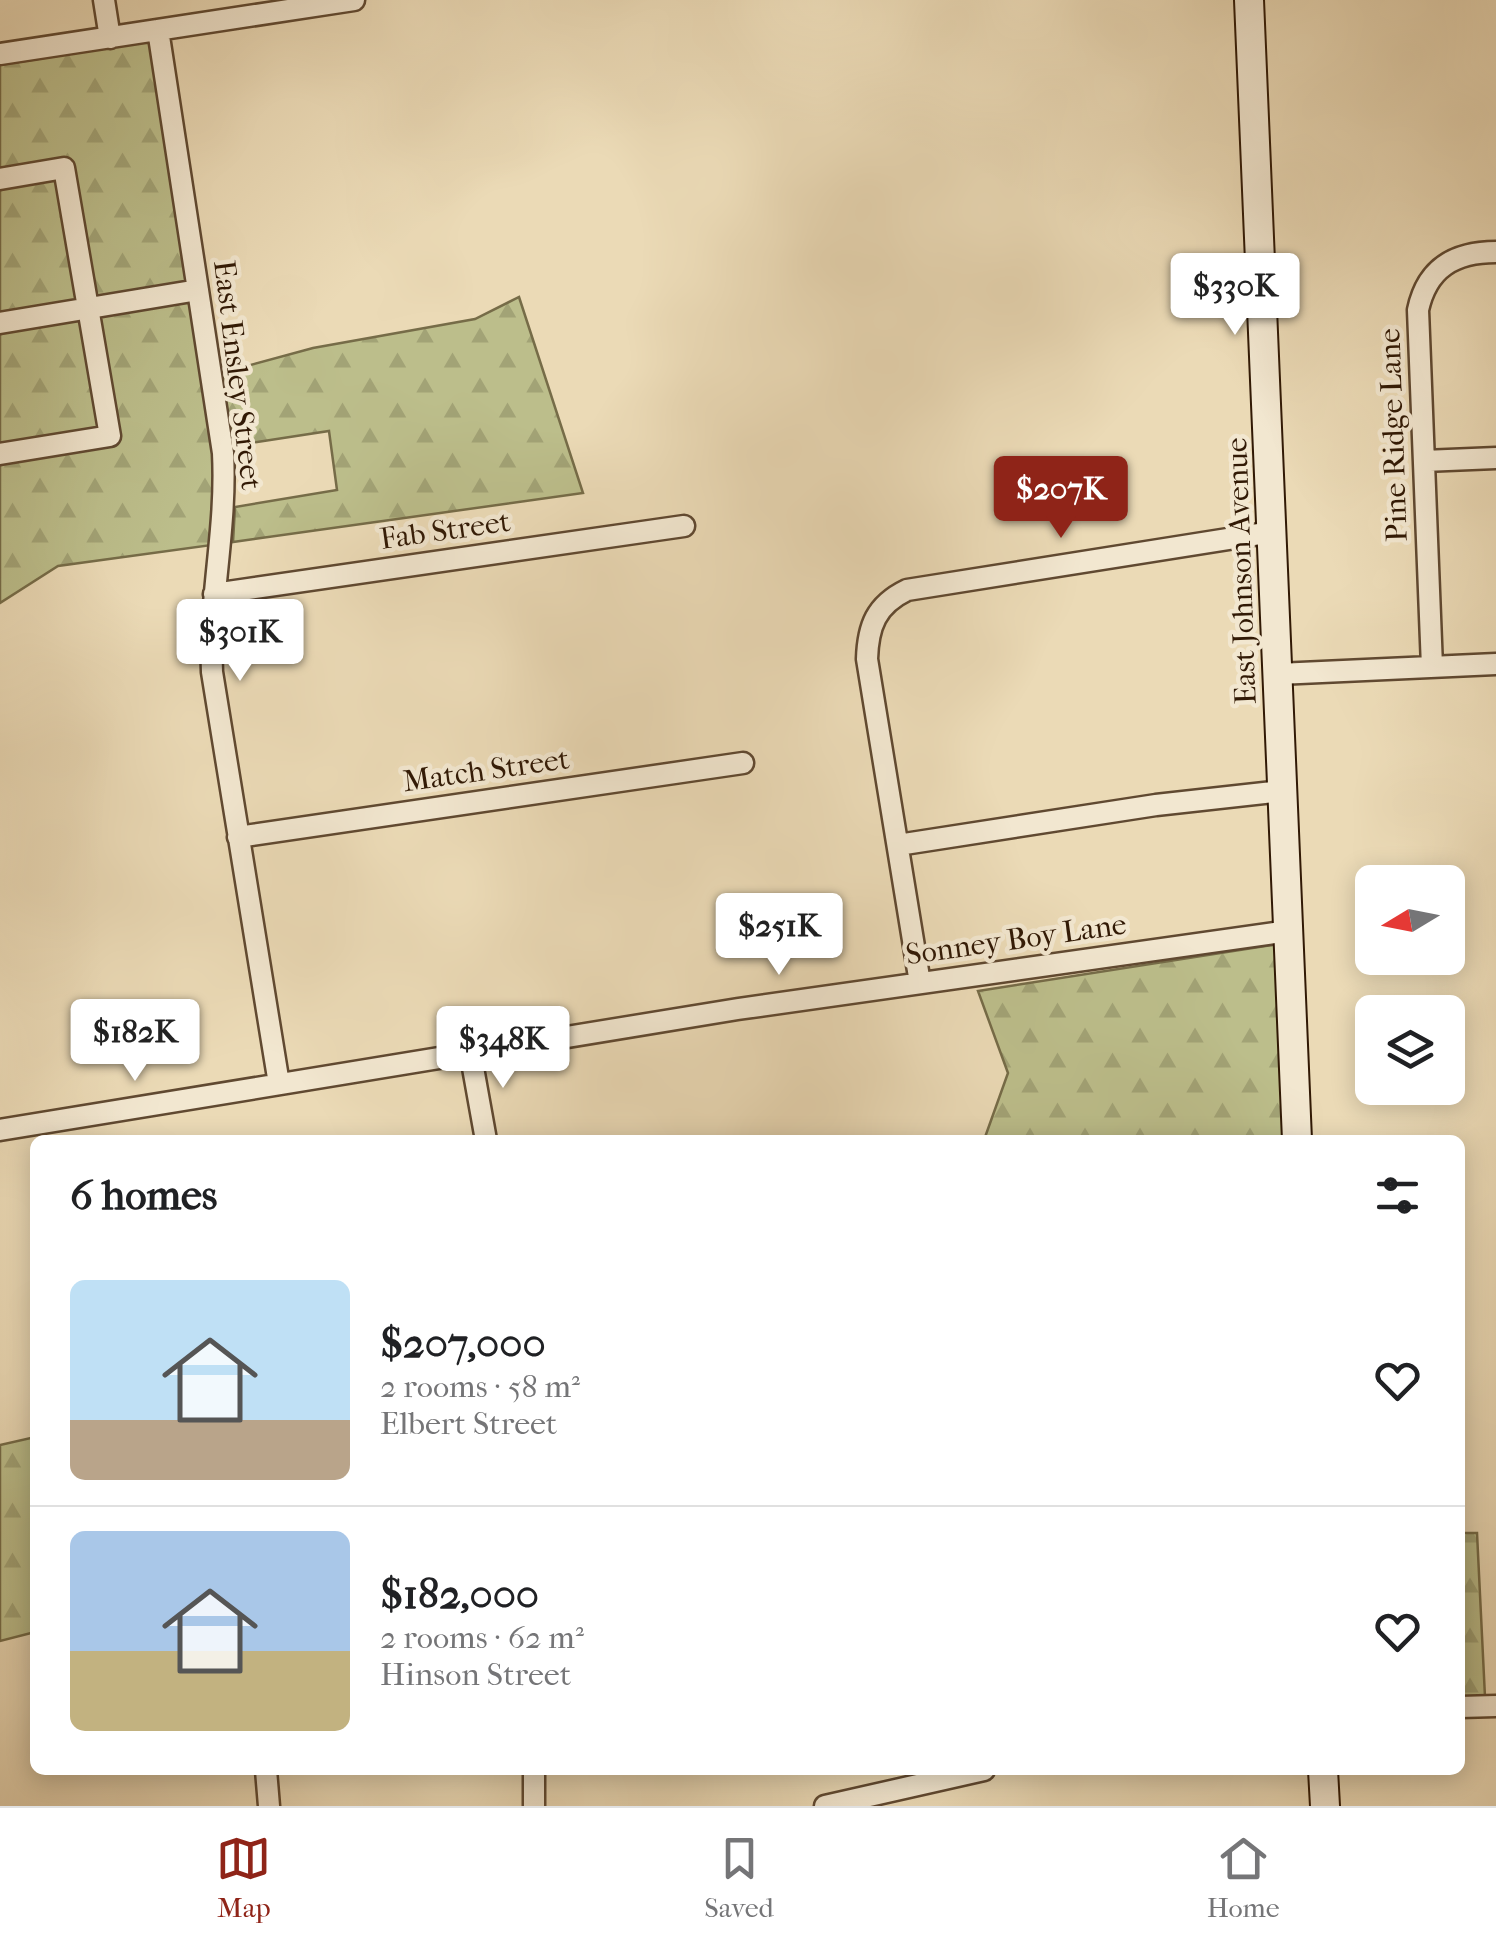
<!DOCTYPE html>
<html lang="en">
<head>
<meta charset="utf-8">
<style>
  body { margin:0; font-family:"IM FELL French Canon",serif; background:#f6f6f6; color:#202124; height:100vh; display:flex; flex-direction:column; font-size:38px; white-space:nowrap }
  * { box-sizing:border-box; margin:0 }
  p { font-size:32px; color:#757577 }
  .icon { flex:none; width:55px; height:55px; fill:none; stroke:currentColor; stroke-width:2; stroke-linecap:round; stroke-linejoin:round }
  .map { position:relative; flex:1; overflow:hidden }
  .sheet { position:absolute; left:30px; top:1135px; width:1435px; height:640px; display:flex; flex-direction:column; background:#fff; border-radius:15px; box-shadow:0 5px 25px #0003 }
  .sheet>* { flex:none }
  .needle { width:65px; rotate:260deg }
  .tools { position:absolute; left:1355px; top:865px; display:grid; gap:20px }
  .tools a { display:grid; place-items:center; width:110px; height:110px; border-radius:15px; background:#fff; box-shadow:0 5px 25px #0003; font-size:50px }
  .price { position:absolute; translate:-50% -85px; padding:0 22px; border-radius:10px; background:#fff; color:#222; font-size:32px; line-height:65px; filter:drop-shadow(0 2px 5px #0008) }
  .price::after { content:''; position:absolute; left:50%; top:60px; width:30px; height:22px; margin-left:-15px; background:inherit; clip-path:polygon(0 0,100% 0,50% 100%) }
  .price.selected { background:#8f2418; color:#fff }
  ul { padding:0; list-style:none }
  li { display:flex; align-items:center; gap:30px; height:250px; padding:0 40px }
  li+li { border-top:2px solid #e0e0e0 }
  li span { display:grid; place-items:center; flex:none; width:280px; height:200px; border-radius:15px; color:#555 }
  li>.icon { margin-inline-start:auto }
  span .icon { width:120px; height:120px; fill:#fffc; stroke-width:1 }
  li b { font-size:42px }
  h2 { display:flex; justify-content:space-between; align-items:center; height:120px; padding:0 40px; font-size:42px }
  .tabs { display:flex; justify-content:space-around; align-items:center; height:140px; border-top:2px solid #e0e0e0; background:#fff; font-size:28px; color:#757577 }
  .tabs a { display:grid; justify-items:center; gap:5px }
  .tabs .selected { color:#8f2418 }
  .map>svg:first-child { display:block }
</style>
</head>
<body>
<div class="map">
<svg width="1496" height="1806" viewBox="0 0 1496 1806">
  <defs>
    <pattern id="forest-firs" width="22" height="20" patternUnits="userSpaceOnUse" patternTransform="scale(2.5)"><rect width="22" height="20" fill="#bcbe8b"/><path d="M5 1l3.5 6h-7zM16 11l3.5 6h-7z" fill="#a2a376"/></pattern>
  </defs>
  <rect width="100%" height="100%" fill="#ebdab6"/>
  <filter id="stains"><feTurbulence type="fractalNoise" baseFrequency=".002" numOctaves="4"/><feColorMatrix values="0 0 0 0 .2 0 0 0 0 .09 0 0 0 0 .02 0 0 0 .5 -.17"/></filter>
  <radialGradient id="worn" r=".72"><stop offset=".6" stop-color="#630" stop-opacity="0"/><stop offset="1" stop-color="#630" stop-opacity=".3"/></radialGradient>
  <path fill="url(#forest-firs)" stroke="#766c48" stroke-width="2.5" d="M150,41L213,454L215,496L212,545L58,566L0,603V65Z
    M519,297L583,493L233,542L235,507L337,490L329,431L232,446L221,373L313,348L475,319Z
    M1279,944L1287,1140H984L1008,1073L978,991Z
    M35,1437V1632L0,1641V1445Z
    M1460,1533H1477L1485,1697L1460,1699Z"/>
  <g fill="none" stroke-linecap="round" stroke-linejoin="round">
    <g stroke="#604931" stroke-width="25">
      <path id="street" d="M104,0L110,38
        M158,30L223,453C227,529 209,597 212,672L279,1084
        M0,54L354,0
        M0,179L64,168L110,436L0,454
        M0,323L198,290
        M1424,461L1496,458
        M214,594L684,526
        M1432,667L1418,310C1427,268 1454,252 1496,252
        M1278,674L1496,664
        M238,837L743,763
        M898,845L1156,805L1282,791
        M920,983L867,659C868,626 876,605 907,590L1272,532
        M470,1051L486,1140
        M0,1130L738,1009L1289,931
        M1460,1707L1496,1706
        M266,1770L269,1806
        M534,1770V1806
        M825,1806L984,1770"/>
    </g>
    <g stroke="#311905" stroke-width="32">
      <path id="secondary" d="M1249,0L1297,1140
        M1323,1770L1325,1806"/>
    </g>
    <use href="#street" stroke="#f2e7d0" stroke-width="20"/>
    <use href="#secondary" stroke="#f2e7d0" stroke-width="28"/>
  </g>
  <g text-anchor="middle" stroke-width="9" stroke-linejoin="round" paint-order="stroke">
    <g font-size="30" fill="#311905" stroke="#f2e7d0">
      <text transform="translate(238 375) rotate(83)" y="10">East Ensley Street</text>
      <text transform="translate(1393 435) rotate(-92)" y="10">Pine Ridge Lane</text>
      <text transform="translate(445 530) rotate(-8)" y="10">Fab Street</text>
      <text transform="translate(1241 571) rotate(-92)" y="10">East Johnson Avenue</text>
      <text transform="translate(486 770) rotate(-8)" y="10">Match Street</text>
      <text transform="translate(1016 939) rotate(-8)" y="10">Sonney Boy Lane</text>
    </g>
  </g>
  <rect width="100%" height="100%" filter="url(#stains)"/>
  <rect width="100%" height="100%" fill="url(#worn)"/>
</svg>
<div class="tools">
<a><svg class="needle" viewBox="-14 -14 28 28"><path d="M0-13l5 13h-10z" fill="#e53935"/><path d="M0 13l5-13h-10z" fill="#757577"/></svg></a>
<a><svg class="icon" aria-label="layers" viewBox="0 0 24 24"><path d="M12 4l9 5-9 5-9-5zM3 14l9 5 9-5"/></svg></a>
</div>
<b class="price" style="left:1235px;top:338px">$330K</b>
<b class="price selected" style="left:1061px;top:541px">$207K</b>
<b class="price" style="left:240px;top:684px">$301K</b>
<b class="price" style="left:779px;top:978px">$251K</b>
<b class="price" style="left:135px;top:1084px">$182K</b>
<b class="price" style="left:503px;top:1091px">$348K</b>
<section class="sheet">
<h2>6 homes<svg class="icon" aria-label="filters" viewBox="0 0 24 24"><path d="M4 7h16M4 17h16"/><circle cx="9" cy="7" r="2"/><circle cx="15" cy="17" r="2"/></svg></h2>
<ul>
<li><span style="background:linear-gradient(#bfe0f5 70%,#b9a48a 0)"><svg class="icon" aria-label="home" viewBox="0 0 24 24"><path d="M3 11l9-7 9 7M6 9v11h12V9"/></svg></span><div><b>$207,000</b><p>2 rooms · 58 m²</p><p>Elbert Street</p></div><svg class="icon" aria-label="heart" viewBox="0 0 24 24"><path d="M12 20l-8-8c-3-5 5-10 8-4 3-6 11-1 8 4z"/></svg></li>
<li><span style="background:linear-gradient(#a9c7e8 60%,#c2b280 0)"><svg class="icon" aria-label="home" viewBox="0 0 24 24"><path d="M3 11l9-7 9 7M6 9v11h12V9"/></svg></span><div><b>$182,000</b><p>2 rooms · 62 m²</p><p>Hinson Street</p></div><svg class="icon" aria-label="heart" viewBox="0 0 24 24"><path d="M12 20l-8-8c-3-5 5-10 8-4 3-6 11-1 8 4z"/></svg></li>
</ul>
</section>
</div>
<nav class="tabs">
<a class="selected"><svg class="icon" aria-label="map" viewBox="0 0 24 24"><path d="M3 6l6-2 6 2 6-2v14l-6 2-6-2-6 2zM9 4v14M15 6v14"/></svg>Map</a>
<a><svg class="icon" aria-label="saved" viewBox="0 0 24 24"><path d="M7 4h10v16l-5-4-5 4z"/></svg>Saved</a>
<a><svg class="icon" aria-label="home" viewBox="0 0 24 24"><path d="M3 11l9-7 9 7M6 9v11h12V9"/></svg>Home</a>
</nav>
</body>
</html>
